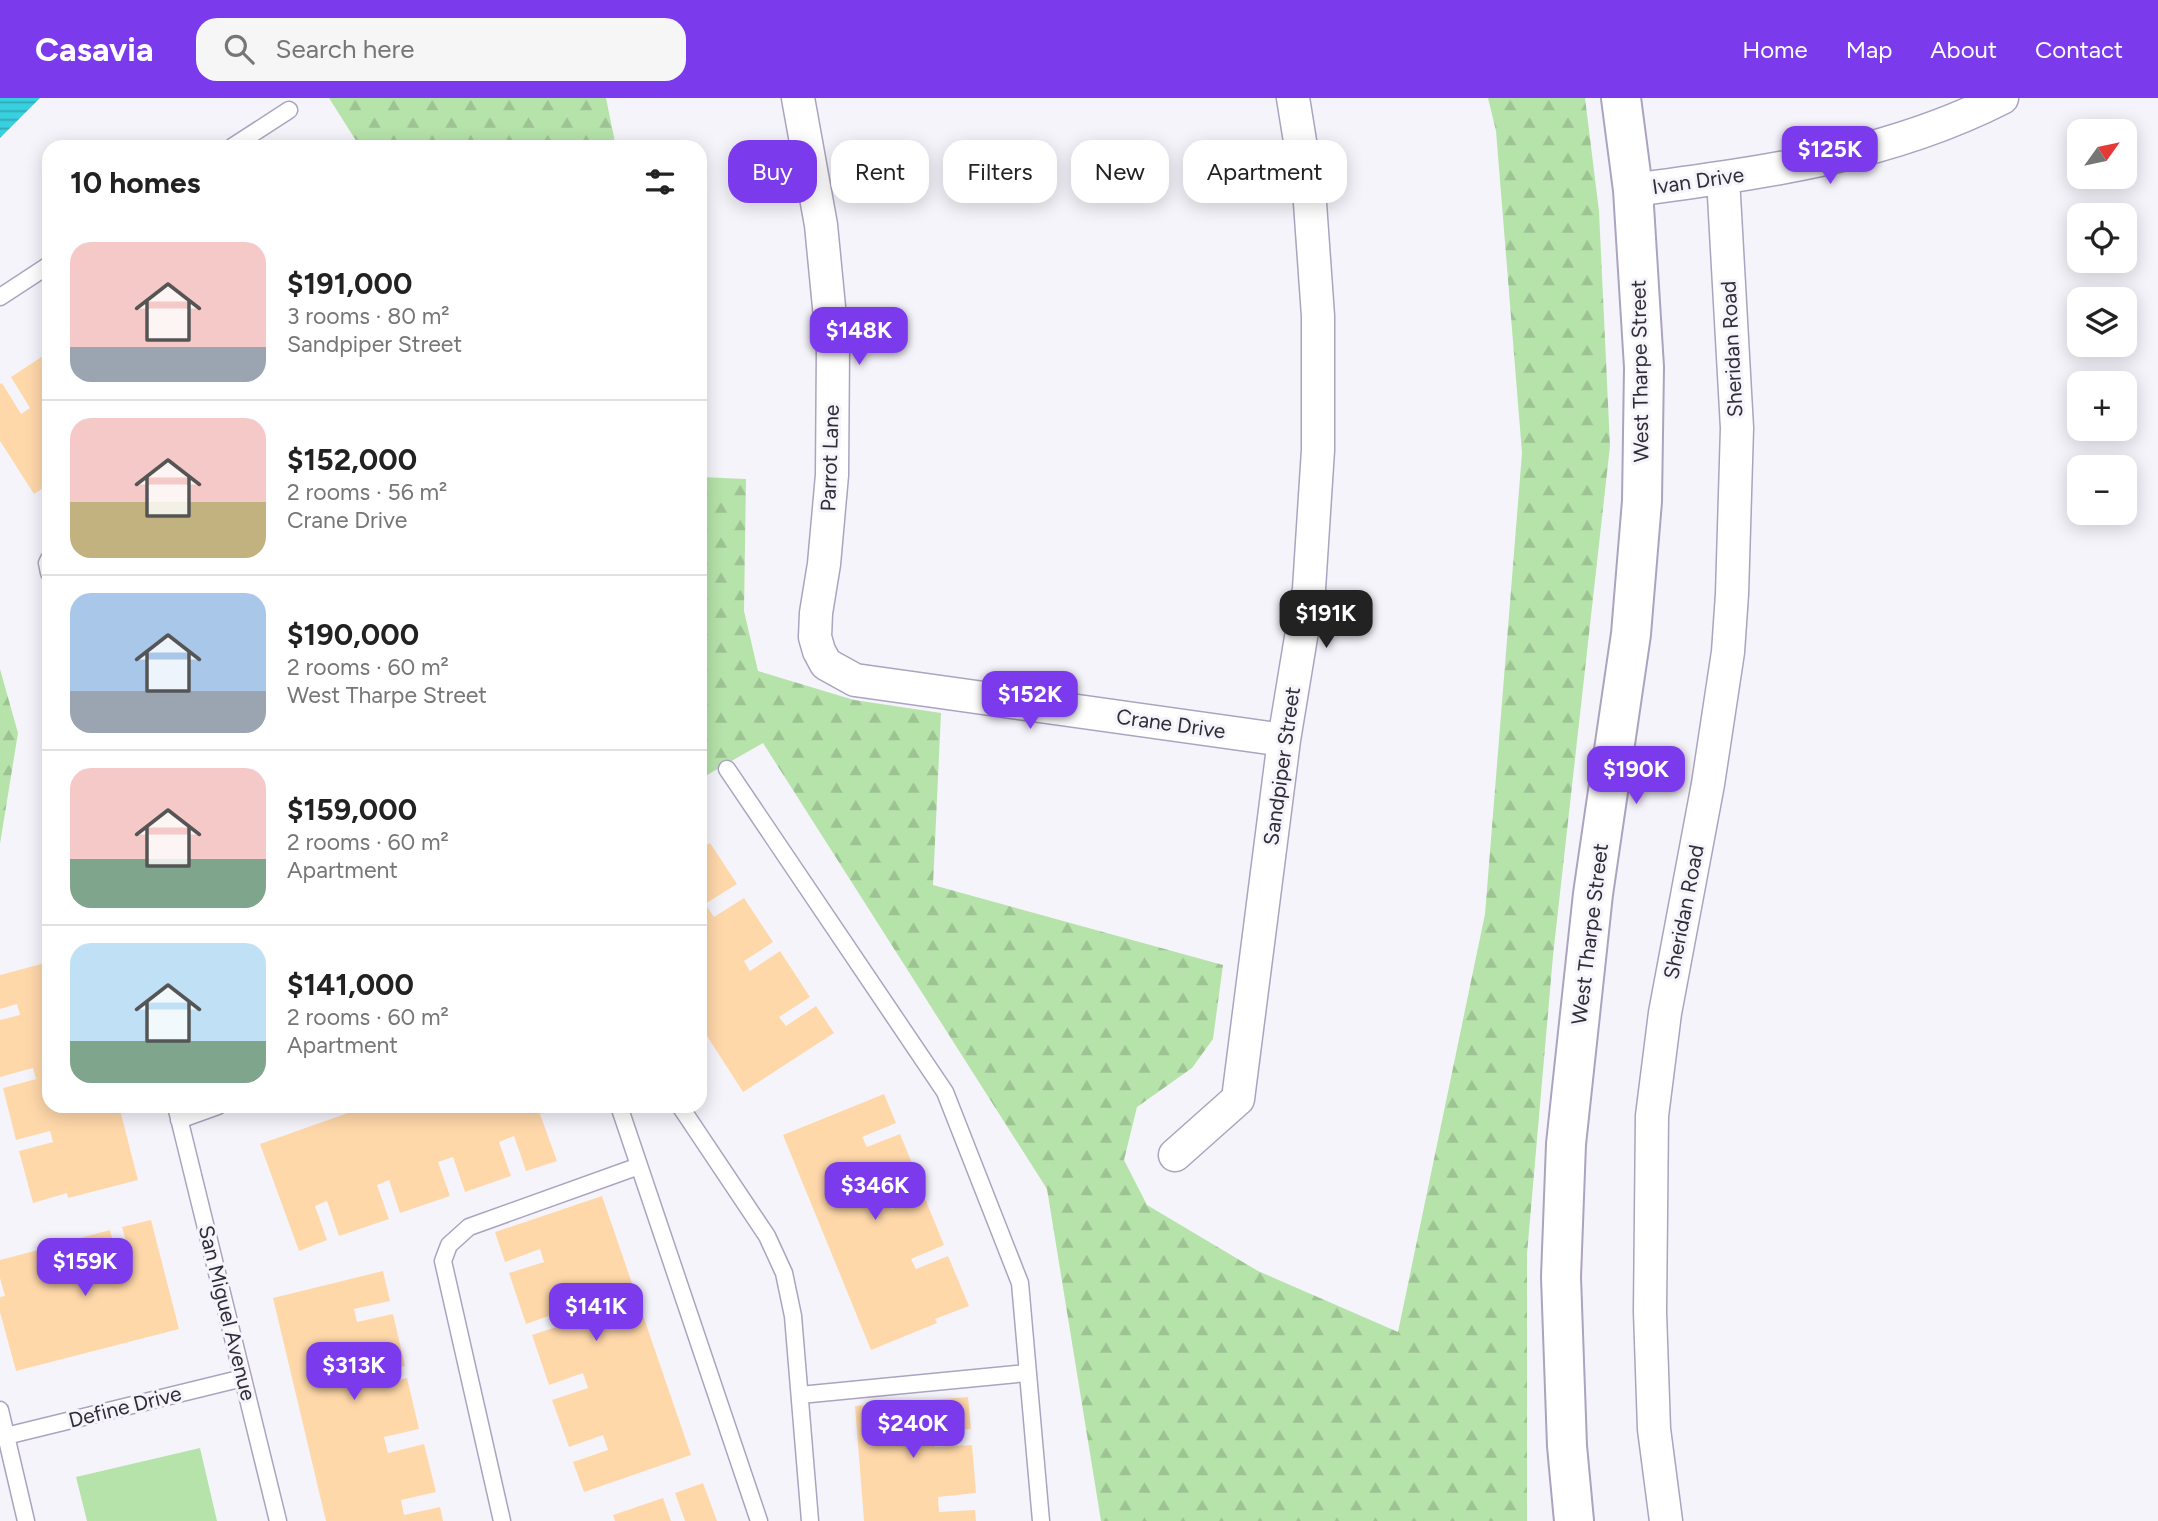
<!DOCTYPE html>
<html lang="en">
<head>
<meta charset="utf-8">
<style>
  body { margin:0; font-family:Figtree,sans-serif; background:#f6f6f6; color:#222; height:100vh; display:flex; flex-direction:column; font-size:26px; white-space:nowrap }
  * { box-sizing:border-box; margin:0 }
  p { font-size:23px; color:#767676 }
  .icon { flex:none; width:38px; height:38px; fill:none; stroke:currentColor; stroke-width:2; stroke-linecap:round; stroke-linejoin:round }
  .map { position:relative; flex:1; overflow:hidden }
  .side { position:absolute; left:42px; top:42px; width:665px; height:973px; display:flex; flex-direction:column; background:#fff; border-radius:21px; box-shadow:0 4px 18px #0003 }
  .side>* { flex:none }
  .banner { position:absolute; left:728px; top:42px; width:665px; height:63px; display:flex; gap:14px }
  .needle { width:46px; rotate:57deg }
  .controls { position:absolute; left:2067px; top:21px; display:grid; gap:14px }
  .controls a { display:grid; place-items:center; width:70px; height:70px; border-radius:14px; background:#fff; box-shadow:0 4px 18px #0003; font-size:35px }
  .price { position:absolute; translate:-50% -60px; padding:0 16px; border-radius:14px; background:#7c3aed; color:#fff; font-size:23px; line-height:46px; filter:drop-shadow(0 2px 4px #0008) }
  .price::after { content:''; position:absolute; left:50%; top:42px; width:21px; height:16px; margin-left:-10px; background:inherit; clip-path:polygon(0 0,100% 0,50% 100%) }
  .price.selected { background:#222; color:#fff }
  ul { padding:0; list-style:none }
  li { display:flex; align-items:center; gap:21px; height:175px; padding:0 28px }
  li+li { border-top:2px solid #e0e0e0 }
  li span { display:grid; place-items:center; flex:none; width:196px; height:140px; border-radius:21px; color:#555 }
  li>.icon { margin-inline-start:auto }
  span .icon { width:84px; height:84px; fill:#fffc; stroke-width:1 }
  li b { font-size:30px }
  h2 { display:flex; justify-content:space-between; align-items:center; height:84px; padding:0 28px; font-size:30px }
  .chip { padding:0 24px; border-radius:21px; background:#fff; box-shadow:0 4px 18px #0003; font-size:24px; line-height:63px }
  .chip.selected { background:#7c3aed; color:#fff }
  header { display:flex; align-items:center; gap:42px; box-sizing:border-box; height:98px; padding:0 35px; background:#7c3aed; color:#fff }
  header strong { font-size:33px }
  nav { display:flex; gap:38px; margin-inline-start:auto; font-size:24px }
  .search { width:490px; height:63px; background:#f6f6f6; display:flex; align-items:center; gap:18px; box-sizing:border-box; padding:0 24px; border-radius:21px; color:#767676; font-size:26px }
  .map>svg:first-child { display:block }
</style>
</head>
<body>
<header>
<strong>Casavia</strong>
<div class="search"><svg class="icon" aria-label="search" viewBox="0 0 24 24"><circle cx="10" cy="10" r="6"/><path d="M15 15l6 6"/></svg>Search here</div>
<nav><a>Home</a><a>Map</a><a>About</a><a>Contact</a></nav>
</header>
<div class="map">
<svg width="2158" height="1423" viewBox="0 0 2158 1423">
  <defs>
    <pattern id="forest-firs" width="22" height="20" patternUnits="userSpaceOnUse" patternTransform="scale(1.75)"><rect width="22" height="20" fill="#b6e3aa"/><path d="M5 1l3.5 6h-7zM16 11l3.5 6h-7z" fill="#9dc393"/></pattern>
    <pattern id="water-rules" width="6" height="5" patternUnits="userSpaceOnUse" patternTransform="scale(1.75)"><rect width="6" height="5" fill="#38d0de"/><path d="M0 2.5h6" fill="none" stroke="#30a9b5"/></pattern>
  </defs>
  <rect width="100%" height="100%" fill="#f6f4fb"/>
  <path fill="#b6e3aa" d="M200,1350L217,1423H87L76,1379Z"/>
  <path fill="url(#forest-firs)" d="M329,0H606L616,49H360Z
    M1488,0H1585L1599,113L1610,348L1553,858L1527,1156V1423H1101L1047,1091L763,645L700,681V379L746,381L744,513L758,573L854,602L941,615L933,787L1223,867L1213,941L1192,970L1137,1009L1124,1062L1147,1107L1258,1173L1398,1234L1485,816L1522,355L1496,33Z
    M0,571L18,635L0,746Z"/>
  <path fill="url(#water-rules)" d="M0,0H40L0,40Z"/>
  <path fill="#ffd8aa" d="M49,254V386L34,396L0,343V286L2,285L21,316L30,310L11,279Z
    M710,745L737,786L705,806L714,819L744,800L773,844L744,863L750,873L780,853L810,899L779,919L786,928L816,908L834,935L743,994L700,927V751Z
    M49,864V1008H119L138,1082L68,1100L67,1095L33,1105L19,1053L53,1044L50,1033L16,1042L3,990L36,981L33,970L0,979V922L20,917L17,906L0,911V877Z
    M884,996L896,1025L862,1039L867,1049L900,1036L921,1087L888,1100L892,1111L924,1098L944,1147L911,1161L916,1171L948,1158L969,1208L935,1221L937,1225L871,1252L783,1037Z
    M368,1008H537L557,1063L526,1073L514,1038L499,1044L511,1078L465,1094L453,1059L438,1064L450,1098L400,1115L389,1082L377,1087L389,1121L339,1138L327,1103L315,1108L327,1142L299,1153L260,1046Z
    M602,1098L691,1357L584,1394L573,1364L608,1352L603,1337L569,1349L552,1302L588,1290L583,1275L549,1287L532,1237L565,1226L560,1214L526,1226L509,1175L544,1164L540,1151L505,1164L495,1134Z
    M151,1122L179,1231L16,1273L0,1214V1199L5,1198L0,1180V1162L46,1150L55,1184L67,1181L58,1146L110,1132L119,1168L132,1165L122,1129Z
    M383,1173L390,1203L354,1211L357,1224L393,1216L405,1268L370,1276L373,1288L407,1280L419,1331L384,1339L388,1355L424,1346L436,1394L401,1402L404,1417L440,1409L443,1423H326L273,1200Z
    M968,1299L971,1331L934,1334L935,1349L972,1347L976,1395L938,1399L939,1414L975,1412L976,1423H864L855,1308Z
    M703,1385L717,1423H685L675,1395Z
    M663,1400L671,1423H615L613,1417Z"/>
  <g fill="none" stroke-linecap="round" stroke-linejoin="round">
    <g stroke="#aca3c0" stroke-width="19">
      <path id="lane" d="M232,49L289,12
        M0,199L49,167
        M49,461L47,465L49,475
        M727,671L945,994L1020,1185L1041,1423
        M176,1008L278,1423
        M619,1008L759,1423
        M680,1008L767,1138L784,1175L793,1218L810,1423
        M179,1022L218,1008
        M800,1297L1027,1275
        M0,1312L26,1423
        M6,1338L243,1280
        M502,1423L443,1163L449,1147L469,1129L639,1068"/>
    </g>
    <g stroke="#aca3c0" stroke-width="35">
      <path id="street" d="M798,0L821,127L833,250L832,377L824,466L816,515L815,539L819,553L826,566L855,582L1284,642
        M1633,92C1760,75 1886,59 2002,0
        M1175,1057L1238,1001L1284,642L1309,491L1318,352V218L1310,105L1293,0
        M1666,1423L1654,1331L1650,1214L1652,1018L1665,915L1708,686L1728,554L1732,496L1737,330L1723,80"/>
    </g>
    <g stroke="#aca3c0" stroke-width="42">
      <path id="secondary" d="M1574,1423L1567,1348L1561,1179L1566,1046L1593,796L1631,536L1642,403L1644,269L1633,92L1621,0"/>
    </g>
    <use href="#lane" stroke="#fff" stroke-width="16"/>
    <use href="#street" stroke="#fff" stroke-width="32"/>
    <use href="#secondary" stroke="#fff" stroke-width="38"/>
  </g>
  <g text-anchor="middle" stroke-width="6" stroke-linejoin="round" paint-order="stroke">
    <g font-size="21" fill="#302c38" stroke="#f6f4fb">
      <text transform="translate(1698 83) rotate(-8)" y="7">Ivan Drive</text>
      <text transform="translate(1732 251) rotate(-93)" y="7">Sheridan Road</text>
      <text transform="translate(1640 273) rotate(-91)" y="7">West Tharpe Street</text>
      <text transform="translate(830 360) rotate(-88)" y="7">Parrot Lane</text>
      <text transform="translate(1171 626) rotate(8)" y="7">Crane Drive</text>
      <text transform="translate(1282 668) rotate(-82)" y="7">Sandpiper Street</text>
      <text transform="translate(1684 814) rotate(-79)" y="7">Sheridan Road</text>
      <text transform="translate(1590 836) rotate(-83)" y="7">West Tharpe Street</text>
      <text transform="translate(227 1215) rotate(76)" y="7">San Miguel Avenue</text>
      <text transform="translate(125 1309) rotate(-14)" y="7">Define Drive</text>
    </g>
  </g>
</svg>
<div class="controls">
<a><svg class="needle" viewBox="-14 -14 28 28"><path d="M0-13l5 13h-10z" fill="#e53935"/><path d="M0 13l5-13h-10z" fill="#767676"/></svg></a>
<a><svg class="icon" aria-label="locate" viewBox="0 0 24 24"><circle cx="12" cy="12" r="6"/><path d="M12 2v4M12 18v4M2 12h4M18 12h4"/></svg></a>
<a><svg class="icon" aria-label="layers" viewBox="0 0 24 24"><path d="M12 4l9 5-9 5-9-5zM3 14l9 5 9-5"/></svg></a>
<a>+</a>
<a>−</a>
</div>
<b class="price" style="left:1830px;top:88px">$125K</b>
<b class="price" style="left:859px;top:269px">$148K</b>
<b class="price selected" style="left:1326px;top:552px">$191K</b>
<b class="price" style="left:1030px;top:633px">$152K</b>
<b class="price" style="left:1636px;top:708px">$190K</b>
<b class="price" style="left:875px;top:1124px">$346K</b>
<b class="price" style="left:85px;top:1200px">$159K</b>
<b class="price" style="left:596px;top:1245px">$141K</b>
<b class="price" style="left:354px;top:1304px">$313K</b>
<b class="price" style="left:913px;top:1362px">$240K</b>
<div class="banner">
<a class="chip selected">Buy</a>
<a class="chip">Rent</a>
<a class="chip">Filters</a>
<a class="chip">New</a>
<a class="chip">Apartment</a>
</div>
<section class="side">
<h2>10 homes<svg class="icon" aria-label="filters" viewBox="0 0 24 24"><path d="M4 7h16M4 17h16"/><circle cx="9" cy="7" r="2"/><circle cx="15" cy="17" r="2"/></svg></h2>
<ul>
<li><span style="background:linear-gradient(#f6c9c9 75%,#9aa5b1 0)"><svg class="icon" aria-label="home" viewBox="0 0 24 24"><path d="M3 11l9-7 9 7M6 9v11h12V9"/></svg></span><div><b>$191,000</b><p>3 rooms · 80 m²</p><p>Sandpiper Street</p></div></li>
<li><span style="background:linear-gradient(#f6c9c9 60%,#c2b280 0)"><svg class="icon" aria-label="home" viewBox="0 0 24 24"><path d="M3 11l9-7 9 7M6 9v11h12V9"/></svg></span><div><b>$152,000</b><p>2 rooms · 56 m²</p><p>Crane Drive</p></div></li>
<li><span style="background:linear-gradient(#a9c7e8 70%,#9aa5b1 0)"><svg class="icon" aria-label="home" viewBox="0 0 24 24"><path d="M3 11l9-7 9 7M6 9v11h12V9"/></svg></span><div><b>$190,000</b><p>2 rooms · 60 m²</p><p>West Tharpe Street</p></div></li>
<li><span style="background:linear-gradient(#f6c9c9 65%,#7fa58c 0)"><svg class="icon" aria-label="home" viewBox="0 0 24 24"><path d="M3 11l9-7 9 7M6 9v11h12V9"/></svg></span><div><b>$159,000</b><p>2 rooms · 60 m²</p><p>Apartment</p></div></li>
<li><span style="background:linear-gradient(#bfe0f5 70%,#7fa58c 0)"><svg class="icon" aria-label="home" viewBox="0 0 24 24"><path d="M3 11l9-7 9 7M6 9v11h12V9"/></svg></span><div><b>$141,000</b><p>2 rooms · 60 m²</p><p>Apartment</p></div></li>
</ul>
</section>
</div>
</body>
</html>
